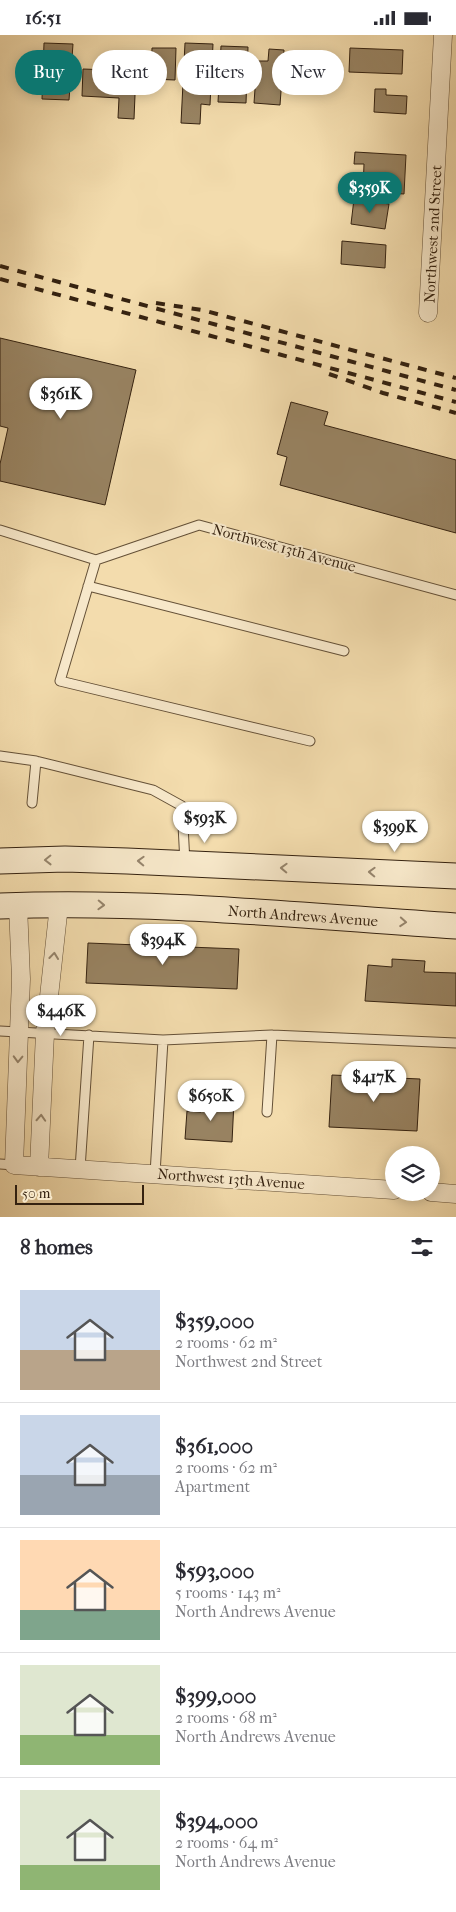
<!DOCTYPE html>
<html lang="en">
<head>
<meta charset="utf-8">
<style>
  body { margin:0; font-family:"IM FELL French Canon",serif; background:#f7f7f7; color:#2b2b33; height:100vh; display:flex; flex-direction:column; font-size:19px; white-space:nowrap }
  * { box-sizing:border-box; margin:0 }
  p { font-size:16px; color:#7c7c81 }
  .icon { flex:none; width:28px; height:28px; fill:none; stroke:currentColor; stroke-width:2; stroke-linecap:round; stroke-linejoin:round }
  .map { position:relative; height:1182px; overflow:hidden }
  .side { display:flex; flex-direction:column; background:#fff; flex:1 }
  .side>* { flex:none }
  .guide { position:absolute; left:15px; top:15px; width:426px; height:45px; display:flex; gap:10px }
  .buttons { position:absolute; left:385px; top:1111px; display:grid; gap:10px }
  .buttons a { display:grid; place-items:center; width:55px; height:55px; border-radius:50%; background:#fff; box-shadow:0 2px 12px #0003; font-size:25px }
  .scale { position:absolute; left:15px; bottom:12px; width:129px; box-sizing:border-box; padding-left:5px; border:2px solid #352210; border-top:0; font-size:14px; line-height:18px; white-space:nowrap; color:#352210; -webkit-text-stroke:4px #f7e8ca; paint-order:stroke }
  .price { position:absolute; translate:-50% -42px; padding:0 11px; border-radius:18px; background:#fff; color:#222; font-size:16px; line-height:32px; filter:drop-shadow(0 1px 2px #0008) }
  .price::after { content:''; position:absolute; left:50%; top:30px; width:15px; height:11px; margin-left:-8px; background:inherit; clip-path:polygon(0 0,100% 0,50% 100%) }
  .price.on { background:#0f766e; color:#fff }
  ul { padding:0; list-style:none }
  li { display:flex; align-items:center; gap:15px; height:125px; padding:0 20px }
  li+li { border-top:1px solid #e1e1e2 }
  li span { display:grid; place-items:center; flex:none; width:140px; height:100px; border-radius:0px; color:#555 }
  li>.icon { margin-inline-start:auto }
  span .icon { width:60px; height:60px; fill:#fffc; stroke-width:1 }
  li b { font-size:21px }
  h2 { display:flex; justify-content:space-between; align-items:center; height:60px; padding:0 20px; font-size:21px }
  .tag { padding:0 18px; border-radius:22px; background:#fff; box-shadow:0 2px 12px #0003; font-size:18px; line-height:45px }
  .tag.on { background:#0f766e; color:#fff }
  .status { display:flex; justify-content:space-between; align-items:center; height:35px; padding:0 25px; background:#fff; direction:ltr }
  .status svg { height:14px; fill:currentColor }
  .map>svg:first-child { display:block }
</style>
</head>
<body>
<div class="status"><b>16:51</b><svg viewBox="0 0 49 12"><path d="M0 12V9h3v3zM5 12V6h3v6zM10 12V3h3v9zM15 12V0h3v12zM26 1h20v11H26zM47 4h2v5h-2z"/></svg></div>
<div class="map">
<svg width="456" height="1182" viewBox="0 0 456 1182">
  <rect width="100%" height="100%" fill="#f3dcad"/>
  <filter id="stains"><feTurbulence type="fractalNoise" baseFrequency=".004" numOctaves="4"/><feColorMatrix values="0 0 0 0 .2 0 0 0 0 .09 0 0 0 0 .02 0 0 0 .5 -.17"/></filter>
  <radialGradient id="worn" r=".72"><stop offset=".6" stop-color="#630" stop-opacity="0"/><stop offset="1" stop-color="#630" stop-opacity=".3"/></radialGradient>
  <path fill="#988362" stroke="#352210" d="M44,8L73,9L69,65L42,64Z
    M185,8L213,9L210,70L201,69L200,89L181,88Z
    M221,11L248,12L246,68L218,67Z
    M152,13H176L175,45L151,44Z
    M350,13L403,15L402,39L349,37Z
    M269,14L284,15L280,70L254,68L257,26H268Z
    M83,34L136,36L134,84L118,83L119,63L82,61Z
    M375,54H386V60L407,61L406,79L374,77Z
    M355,117L406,120L404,159L363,156L364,129H354Z
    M354,164L389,169L385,194L351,189Z
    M342,206L386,210L385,233L341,229Z
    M0,303L136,335L105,470L0,446V429L8,393L0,391Z
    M291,367L328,377L324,390L456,425V498L280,450L287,422L277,419Z
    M88,908L239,914L237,954L86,948Z
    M392,924L425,926L424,937L456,938V971L365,966L368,930L392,932Z
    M332,1040L420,1044L417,1096L329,1092Z
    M202,1064L234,1066L232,1107L185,1104L187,1076L201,1077Z"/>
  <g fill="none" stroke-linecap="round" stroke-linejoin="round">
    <g stroke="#645037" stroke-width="11">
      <path id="service" d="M0,495L96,525L199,490L456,560
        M96,525L60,646L310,706
        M88,551L344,616
        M0,721L36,726L153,755L182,771L185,828
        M32,768L36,726
        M0,996L163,1005L155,1139
        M163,1005L272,1000L456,1008
        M267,1077L272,1000
        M0,1129L14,1130
        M80,1134L89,1000"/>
    </g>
    <g stroke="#645037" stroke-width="19">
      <path id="minor" d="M428,278L443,0
        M18,870L21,944L14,1130L394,1155
        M39,1132L45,998L59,870
        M431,1157L456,1159"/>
    </g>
    <g stroke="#352210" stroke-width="27">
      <path id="secondary" d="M0,826L65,824L127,826L456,841
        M0,871C152,865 304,881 456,891"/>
    </g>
    <use href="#service" stroke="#f7e8ca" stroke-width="9"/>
    <use href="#minor" stroke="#f7e8ca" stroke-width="18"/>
    <use href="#secondary" stroke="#f7e8ca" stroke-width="25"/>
    <path stroke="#352210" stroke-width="4" stroke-dasharray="9 9" stroke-linecap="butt" d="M0,231L456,355
      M0,244L456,367
      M156,268L202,275L456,343
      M329,339L383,358L456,378"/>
  </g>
  <defs><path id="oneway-chevron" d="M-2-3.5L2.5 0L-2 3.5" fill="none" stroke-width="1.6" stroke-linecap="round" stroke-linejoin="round" transform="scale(1.25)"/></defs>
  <g stroke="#96856d">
    <use href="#oneway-chevron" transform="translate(48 825) rotate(179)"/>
    <use href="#oneway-chevron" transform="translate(141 826) rotate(-178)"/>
    <use href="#oneway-chevron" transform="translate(284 833) rotate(-178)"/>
    <use href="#oneway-chevron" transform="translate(372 837) rotate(-178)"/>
    <use href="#oneway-chevron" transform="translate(101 870) rotate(2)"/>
    <use href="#oneway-chevron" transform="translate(403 887) rotate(4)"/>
    <use href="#oneway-chevron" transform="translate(54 921) rotate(-84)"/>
    <use href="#oneway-chevron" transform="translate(18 1024) rotate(92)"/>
    <use href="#oneway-chevron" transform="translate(41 1083) rotate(-87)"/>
  </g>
  <g text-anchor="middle" stroke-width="4" stroke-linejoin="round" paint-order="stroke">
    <g font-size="15" fill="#352210" stroke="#f7e8ca">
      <text transform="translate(433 199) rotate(-87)" y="5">Northwest 2nd Street</text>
      <text transform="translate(284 513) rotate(15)" y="5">Northwest 13th Avenue</text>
      <text transform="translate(303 881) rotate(4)" y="5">North Andrews Avenue</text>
      <text transform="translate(231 1144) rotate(4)" y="5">Northwest 13th Avenue</text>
    </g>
  </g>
  <rect width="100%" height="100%" filter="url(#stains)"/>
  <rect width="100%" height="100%" fill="url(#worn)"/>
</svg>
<div class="buttons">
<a><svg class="icon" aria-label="layers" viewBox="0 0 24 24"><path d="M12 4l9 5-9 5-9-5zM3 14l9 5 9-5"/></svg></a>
</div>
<div class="scale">50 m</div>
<b class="price on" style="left:370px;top:179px">$359K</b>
<b class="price" style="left:61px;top:385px">$361K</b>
<b class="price" style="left:205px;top:809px">$593K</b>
<b class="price" style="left:395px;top:818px">$399K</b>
<b class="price" style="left:163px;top:931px">$394K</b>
<b class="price" style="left:61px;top:1002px">$446K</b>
<b class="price" style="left:374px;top:1068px">$417K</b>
<b class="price" style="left:211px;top:1087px">$650K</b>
<div class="guide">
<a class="tag on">Buy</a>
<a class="tag">Rent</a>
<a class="tag">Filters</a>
<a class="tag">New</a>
</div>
</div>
<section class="side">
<h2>8 homes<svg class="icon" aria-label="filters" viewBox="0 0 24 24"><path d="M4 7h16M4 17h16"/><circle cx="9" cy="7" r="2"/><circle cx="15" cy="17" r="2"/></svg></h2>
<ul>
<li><span style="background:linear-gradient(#c9d6e8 60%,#b9a48a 0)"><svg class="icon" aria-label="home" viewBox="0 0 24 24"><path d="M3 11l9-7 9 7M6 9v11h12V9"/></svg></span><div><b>$359,000</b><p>2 rooms · 62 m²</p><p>Northwest 2nd Street</p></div></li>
<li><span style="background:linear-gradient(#c9d6e8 60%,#9aa5b1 0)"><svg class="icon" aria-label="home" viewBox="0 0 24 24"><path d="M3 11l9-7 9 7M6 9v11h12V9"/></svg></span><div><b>$361,000</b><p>2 rooms · 62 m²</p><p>Apartment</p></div></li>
<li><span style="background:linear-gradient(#ffd9b3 70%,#7fa58c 0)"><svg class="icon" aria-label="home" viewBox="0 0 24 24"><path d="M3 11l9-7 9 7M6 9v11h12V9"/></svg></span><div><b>$593,000</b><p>5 rooms · 143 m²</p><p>North Andrews Avenue</p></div></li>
<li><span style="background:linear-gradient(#dfe7d0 70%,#8fb573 0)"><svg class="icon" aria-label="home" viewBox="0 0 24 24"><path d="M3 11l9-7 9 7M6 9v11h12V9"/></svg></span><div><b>$399,000</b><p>2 rooms · 68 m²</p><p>North Andrews Avenue</p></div></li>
<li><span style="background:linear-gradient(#dfe7d0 75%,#8fb573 0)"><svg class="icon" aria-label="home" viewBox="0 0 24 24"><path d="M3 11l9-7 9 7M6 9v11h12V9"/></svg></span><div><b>$394,000</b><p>2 rooms · 64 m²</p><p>North Andrews Avenue</p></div></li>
</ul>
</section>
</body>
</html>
